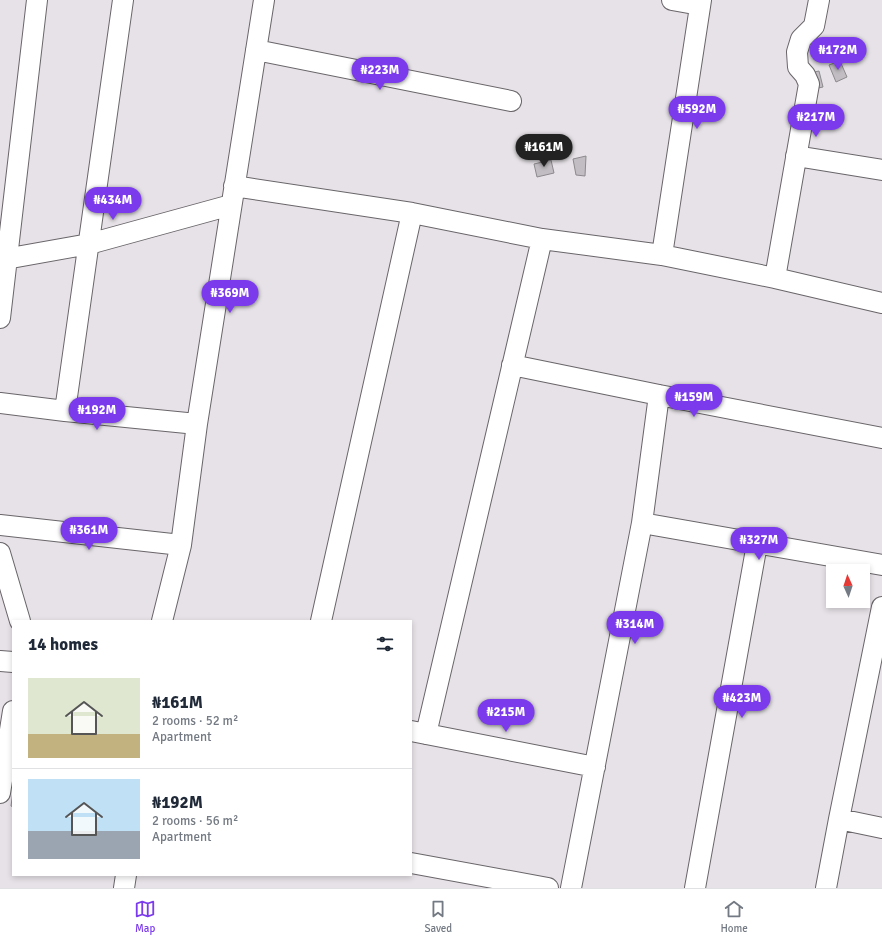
<!DOCTYPE html>
<html lang="en">
<head>
<meta charset="utf-8">
<style>
  body { margin:0; font-family:Signika,sans-serif; background:#f6f6f7; color:#1f2937; height:100vh; display:flex; flex-direction:column; font-size:15px; white-space:nowrap }
  * { box-sizing:border-box; margin:0 }
  p { font-size:13px; color:#747a83 }
  .icon { flex:none; width:22px; height:22px; fill:none; stroke:currentColor; stroke-width:2; stroke-linecap:round; stroke-linejoin:round }
  .map { position:relative; flex:1; overflow:hidden }
  .side { position:absolute; left:12px; top:620px; width:400px; height:256px; display:flex; flex-direction:column; background:#fff; border-radius:0px; box-shadow:0 2px 6px #0003 }
  .side>* { flex:none }
  .needle { width:26px; rotate:357deg }
  .controls { position:absolute; left:826px; top:564px; display:grid; gap:8px }
  .controls a { display:grid; place-items:center; width:44px; height:44px; border-radius:0px; background:#fff; box-shadow:0 2px 6px #0003; font-size:20px }
  .price { position:absolute; translate:-50% -34px; padding:0 9px; border-radius:14px; background:#7c3aed; color:#fff; font-size:13px; line-height:26px; filter:drop-shadow(0 1px 2px #0008) }
  .price::after { content:''; position:absolute; left:50%; top:24px; width:12px; height:9px; margin-left:-6px; background:inherit; clip-path:polygon(0 0,100% 0,50% 100%) }
  .price.active { background:#222; color:#fff }
  ul { padding:0; list-style:none }
  li { display:flex; align-items:center; gap:12px; height:100px; padding:0 16px }
  li+li { border-top:1px solid #e0e1e3 }
  li span { display:grid; place-items:center; flex:none; width:112px; height:80px; border-radius:0px; color:#555 }
  li>.icon { margin-inline-start:auto }
  span .icon { width:48px; height:48px; fill:#fffc; stroke-width:1 }
  li b { font-size:17px }
  h2 { display:flex; justify-content:space-between; align-items:center; height:48px; padding:0 16px; font-size:17px }
  .menu { display:flex; justify-content:space-around; align-items:center; height:56px; border-top:1px solid #e0e1e3; background:#fff; font-size:11px; color:#747a83 }
  .menu a { display:grid; justify-items:center; gap:2px }
  .menu .active { color:#7c3aed }
  .map>svg:first-child { display:block }
</style>
</head>
<body>
<div class="map">
<svg width="882" height="888" viewBox="0 0 882 888">
  <rect width="100%" height="100%" fill="#e6e2e7"/>
  <path fill="#c1bdc2" stroke="#8d8a8e" d="M840,61L847,77L836,82L829,65Z
    M819,71L823,87L814,89L810,73Z
    M586,156L585,176L576,175L573,159Z
    M551,160L554,173L537,177L534,164Z
    M13,791V807L11,806Z"/>
  <g fill="none" stroke-linecap="round" stroke-linejoin="round">
    <g stroke="#696569" stroke-width="22">
      <path id="minor" d="M672,0L700,5
        M256,50L511,101
        M796,156L882,170
        M234,186L412,213L542,239L662,255L775,278L882,303
        M662,255L701,0
        M0,260L89,244L231,205
        M775,278L809,84L805,75L798,67L797,52L801,39L814,26L819,0
        M0,318L37,0
        M512,365L659,395L882,438
        M0,403L65,411L197,424
        M65,411L123,0
        M642,523L882,565
        M0,525L181,545
        M0,553L20,621
        M162,621L181,545L197,424L264,0
        M321,621L412,213
        M0,661L13,662
        M411,731L595,767
        M426,734L542,239
        M0,793L13,711
        M839,819L882,828
        M411,863L548,888
        M124,888L126,875
        M571,888L642,523L659,395
        M695,888L757,544
        M826,888L839,819L882,607"/>
    </g>
    <use href="#minor" stroke="#fff" stroke-width="20"/>
  </g>
</svg>
<div class="controls">
<a><svg class="needle" viewBox="-14 -14 28 28"><path d="M0-13l5 13h-10z" fill="#e53935"/><path d="M0 13l5-13h-10z" fill="#747a83"/></svg></a>
</div>
<b class="price" style="left:838px;top:71px">₦172M</b>
<b class="price" style="left:380px;top:91px">₦223M</b>
<b class="price" style="left:697px;top:130px">₦592M</b>
<b class="price" style="left:816px;top:138px">₦217M</b>
<b class="price active" style="left:544px;top:168px">₦161M</b>
<b class="price" style="left:113px;top:221px">₦434M</b>
<b class="price" style="left:230px;top:314px">₦369M</b>
<b class="price" style="left:694px;top:418px">₦159M</b>
<b class="price" style="left:97px;top:431px">₦192M</b>
<b class="price" style="left:89px;top:551px">₦361M</b>
<b class="price" style="left:759px;top:561px">₦327M</b>
<b class="price" style="left:635px;top:645px">₦314M</b>
<b class="price" style="left:742px;top:719px">₦423M</b>
<b class="price" style="left:506px;top:733px">₦215M</b>
<section class="side">
<h2>14 homes<svg class="icon" aria-label="filters" viewBox="0 0 24 24"><path d="M4 7h16M4 17h16"/><circle cx="9" cy="7" r="2"/><circle cx="15" cy="17" r="2"/></svg></h2>
<ul>
<li><span style="background:linear-gradient(#dfe7d0 70%,#c2b280 0)"><svg class="icon" aria-label="home" viewBox="0 0 24 24"><path d="M3 11l9-7 9 7M6 9v11h12V9"/></svg></span><div><b>₦161M</b><p>2 rooms · 52 m²</p><p>Apartment</p></div></li>
<li><span style="background:linear-gradient(#bfe0f5 65%,#9aa5b1 0)"><svg class="icon" aria-label="home" viewBox="0 0 24 24"><path d="M3 11l9-7 9 7M6 9v11h12V9"/></svg></span><div><b>₦192M</b><p>2 rooms · 56 m²</p><p>Apartment</p></div></li>
</ul>
</section>
</div>
<nav class="menu">
<a class="active"><svg class="icon" aria-label="map" viewBox="0 0 24 24"><path d="M3 6l6-2 6 2 6-2v14l-6 2-6-2-6 2zM9 4v14M15 6v14"/></svg>Map</a>
<a><svg class="icon" aria-label="saved" viewBox="0 0 24 24"><path d="M7 4h10v16l-5-4-5 4z"/></svg>Saved</a>
<a><svg class="icon" aria-label="home" viewBox="0 0 24 24"><path d="M3 11l9-7 9 7M6 9v11h12V9"/></svg>Home</a>
</nav>
</body>
</html>
